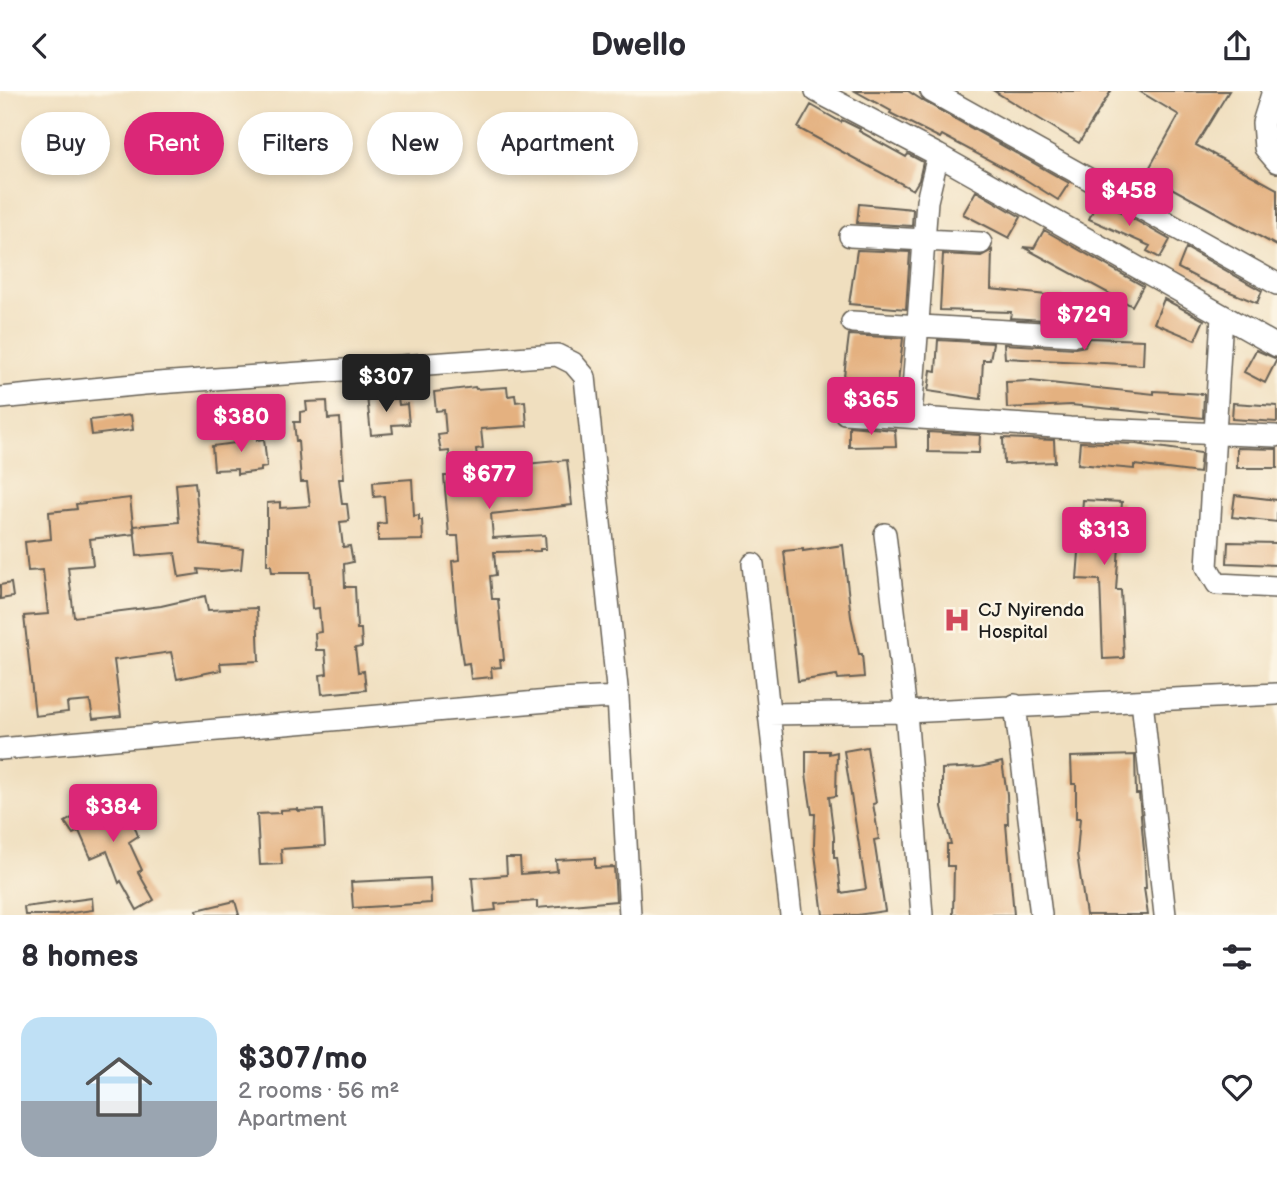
<!DOCTYPE html>
<html lang="en">
<head>
<meta charset="utf-8">
<style>
  body { margin:0; font-family:"Balsamiq Sans",sans-serif; background:#f7f7f7; color:#2b2b33; height:100vh; display:flex; flex-direction:column; font-size:26px; white-space:nowrap }
  * { box-sizing:border-box; margin:0 }
  p { font-size:23px; color:#7c7c81 }
  .icon { flex:none; width:38px; height:38px; fill:none; stroke:currentColor; stroke-width:2; stroke-linecap:round; stroke-linejoin:round }
  .map { position:relative; height:824px; overflow:hidden }
  .sheet { display:flex; flex-direction:column; background:#fff; flex:1 }
  .sheet>* { flex:none }
  .top-card { position:absolute; left:21px; top:21px; width:700px; height:63px; display:flex; gap:14px }
  .price { position:absolute; translate:-50% -60px; padding:0 16px; border-radius:7px; background:#db2777; color:#fff; font-size:23px; line-height:46px; filter:drop-shadow(0 2px 4px #0008) }
  .price::after { content:''; position:absolute; left:50%; top:42px; width:21px; height:16px; margin-left:-10px; background:inherit; clip-path:polygon(0 0,100% 0,50% 100%) }
  .price.current { background:#222; color:#fff }
  ul { padding:0; list-style:none }
  li { display:flex; align-items:center; gap:21px; height:175px; padding:0 21px }
  li span { display:grid; place-items:center; flex:none; width:196px; height:140px; border-radius:21px; color:#555 }
  li>.icon { margin-inline-start:auto }
  span .icon { width:84px; height:84px; fill:#fffc; stroke-width:1 }
  li b { font-size:30px }
  h2 { display:flex; justify-content:space-between; align-items:center; height:84px; padding:0 21px; font-size:30px }
  .pill { padding:0 24px; border-radius:32px; background:#fff; box-shadow:0 4px 10px #0003; font-size:24px; line-height:63px }
  .pill.current { background:#db2777; color:#fff }
  header { display:flex; justify-content:space-between; align-items:center; height:91px; padding:0 21px; background:#fff; font-size:32px; font-weight:800 }
  .map>svg:first-child { display:block }
</style>
</head>
<body>
<header><svg class="icon" aria-label="back" viewBox="0 0 24 24"><path d="M15 5l-7 7 7 7"/></svg>Dwello<svg class="icon" aria-label="share" viewBox="0 0 24 24"><path d="M12 15V3M7 8l5-5 5 5M5 13v7h14v-7"/></svg></header>
<div class="map">
<svg width="1277" height="824" viewBox="0 0 1277 824">
  <rect width="100%" height="100%" fill="#fcf5e5"/>
  <filter id="ink" filterUnits="userSpaceOnUse"><feTurbulence type="fractalNoise" baseFrequency=".0143" numOctaves="2"/><feDisplacementMap in="SourceGraphic" scale="14" xChannelSelector="R" yChannelSelector="G"/><feConvolveMatrix kernelMatrix="1 2 1 2 8 2 1 2 1" color-interpolation-filters="sRGB"/></filter>
  <filter id="wash" filterUnits="userSpaceOnUse"><feTurbulence type="fractalNoise" baseFrequency=".00686" numOctaves="4" result="noise"/><feDisplacementMap in="SourceGraphic" scale="28" xChannelSelector="R" yChannelSelector="G"/><feGaussianBlur stdDeviation="1.57" result="paint"/><feColorMatrix in="noise" values="0 0 0 0 0 0 0 0 0 0 0 0 0 0 0 0 0 1.4 0 .05"/><feComposite in="paint" operator="in"/></filter>
  <g filter="url(#wash)">
    <rect width="100%" height="100%" fill="#f0dfbf"/>
    <g id="blocks">
      <path fill="#e4b180" d="M855,0H908L925,11L1069,92L1058,109L1023,87L942,44L940,47L890,22L891,20Z
        M994,0H1111L1079,52Z
        M1139,0H1229L1196,54L1277,98V155L1146,83L1179,24Z
        M811,14L841,31L842,29L860,38L859,40L906,66L908,63L923,71L919,89L913,99L798,37Z
        M976,100L1021,126L1009,147L963,123Z
        M1098,108L1170,149L1160,167L1147,160L1150,155L1089,128Z
        M859,113L913,118L912,135L857,132Z
        M1044,139L1143,195L1132,215L1023,156L1034,157Z
        M1186,157L1262,200L1257,212L1203,190L1178,177Z
        M857,159L910,161L906,218L849,213Z
        M992,159L991,198L1064,206L1061,230L1010,227L1011,221L940,219L943,163L981,165Z
        M1164,208L1204,229L1195,249L1154,232Z
        M849,244L903,247L896,309L842,302Z
        M1089,247L1144,249L1143,274L1005,267L1004,253L1075,257L1085,255Z
        M938,249L993,252L990,269H983L981,308L928,300L931,279L936,280Z
        M1256,259L1277,268L1265,292L1244,281Z
        M1031,290L1154,303V300L1204,303L1203,327L1071,314L1007,317L1006,291Z
        M475,296L476,298L507,296L508,305L515,304L516,311L525,310L527,335L481,338L483,357L476,358L479,382L505,380L503,365L525,363L526,373L567,369L572,414L491,423L493,447L545,444L546,458H540V460L494,461L496,484L490,485L492,508H498L504,569H500L501,576L491,577L492,586L471,588L469,572L463,573L457,531L452,470L460,469L458,445H449L444,385H452L449,360L441,361L438,344L446,343L444,319L436,320L434,301Z
        M386,303L387,306L391,305V308L398,307L399,314L407,313L409,333L392,334L393,342L371,344L367,305Z
        M327,310L328,328L340,327L344,388H339L342,413H347L349,430L340,431L343,456L350,455L353,471L344,473L345,496H355L357,538H361L362,556L355,557L358,581L364,580L366,599L322,603L320,584L327,583L325,559H316L315,542L321,541L319,517L312,518L310,481H272L271,474H267V412L280,411V417L310,415L307,391H301L298,350H296L294,331H300V321L307,320L306,311Z
        M1233,312L1277,315V331L1232,328Z
        M131,324L133,339L92,344L90,329Z
        M849,335L895,339L896,355L849,356Z
        M257,341V349L264,348L267,376L261,377V380L237,383V378L214,379L212,355L236,352L235,343Z
        M928,341L980,344L979,362L928,361Z
        M1003,347L1054,349L1055,371L1004,373Z
        M1080,351L1136,353L1201,362L1199,382L1134,374V378L1078,373Z
        M1237,357L1277,358V377H1237Z
        M412,388L414,425L419,424V429H422L423,449L378,450V433L386,432L384,405L374,406L373,391Z
        M195,391L201,453L243,458L241,478L221,480L198,478L199,483L179,486L175,462L137,465L134,435L179,431L176,393Z
        M1235,404L1277,409V431L1232,426Z
        M130,407L134,443L90,448L93,474L68,476L74,526L161,515L205,505L208,519L257,517L259,570L220,572L221,579L177,588L171,561L114,569L121,625L93,628L90,610L67,612L68,621L35,625L24,525L48,523L43,479L28,480L25,451L51,448L49,421L77,418L76,413Z
        M1083,409L1122,411L1116,499H1121L1124,567L1103,568L1100,489L1077,488Z
        M1228,451L1277,452V474L1227,472Z
        M843,454L851,526L859,563H862L864,586L838,588L837,584L798,590L784,460L803,458V460Z
        M11,492L13,506L0,508V494Z
        M867,656L876,712L873,713L879,748L874,749L885,820L857,824H823L814,755L815,723H812L806,683V660H829V663L837,661L836,705L829,706L834,746V766H837L841,802L866,798L844,660Z
        M1135,664L1136,703H1139L1144,759L1146,797H1144L1148,824H1086L1077,763L1080,727H1076V693H1072L1071,666Z
        M1002,671L1007,703L1008,733H1006L1014,824H953L954,775H947V753H951L942,716V678L980,676Z
        M90,705L114,709L125,728L131,725L138,745L129,751L142,779L138,781L154,809L137,819L121,790L119,792L107,760L91,767L79,740L73,743L65,731L87,718Z
        M298,718V720L323,719L325,755L281,758L282,773L260,774L257,723L280,722V719Z
        M506,767H520L521,783L557,780L556,769L595,767V777L614,776L616,810L537,817V810L495,813L496,819L475,821L472,787L507,784Z
        M430,787L431,812L353,817L351,791Z
        M92,807L93,819L56,824H25L24,816Z
        M235,810L239,824H198L197,819Z"/>
    </g>
  </g>
  <g filter="url(#ink)">
    <use href="#blocks" fill-opacity="0" stroke="#666055" stroke-width="2"/>
    <g fill="none" stroke-linecap="round" stroke-linejoin="round">
      <g stroke="#666055" stroke-width="24">
        <path id="minor" d="M816,0L938,64L1277,255
          M931,0L1277,193
          M1273,0L1263,32L1265,57L1277,71
          M850,145L981,152
          M1222,225L1207,476L1217,493L1277,496
          M852,231L1076,244
          M0,307L144,293L557,264L573,272L585,286L618,606L630,824
          M845,322L1070,337L1276,345
          M911,325L927,110L938,64
          M885,443L906,621L922,824
          M753,473L791,824
          M1142,610L1165,824
          M1015,614L1041,824
          M769,623L906,621L1277,603
          M0,658L560,609L618,606"/>
      </g>
      <use href="#minor" stroke="#fff" stroke-width="21"/>
    </g>
  </g>
  <defs>
    <g id="hospital-bare" transform="scale(2.1)"><path d="M-5-5h3v3.5h4V-5h3V5h-3V1.5h-4V5h-3Z" fill="#d1495b" stroke="#fcf5e5" stroke-width="2.5" paint-order="stroke"/></g>
  </defs>
  <g fill-rule="evenodd">
    <use href="#hospital-bare" x="957" y="529"/>
  </g>
  <g text-anchor="middle" stroke-width="5" stroke-linejoin="round" paint-order="stroke">
    <g font-size="19" fill="#1c1c1c" stroke="#fcf5e5" text-anchor="start">
      <text x="978" y="525">CJ Nyirenda<tspan x="978" dy="22">Hospital</tspan></text>
    </g>
  </g>
</svg>
<b class="price" style="left:1129px;top:137px">$458</b>
<b class="price" style="left:1084px;top:261px">$729</b>
<b class="price current" style="left:386px;top:323px">$307</b>
<b class="price" style="left:871px;top:346px">$365</b>
<b class="price" style="left:241px;top:363px">$380</b>
<b class="price" style="left:489px;top:420px">$677</b>
<b class="price" style="left:1104px;top:476px">$313</b>
<b class="price" style="left:113px;top:753px">$384</b>
<div class="top-card">
<a class="pill">Buy</a>
<a class="pill current">Rent</a>
<a class="pill">Filters</a>
<a class="pill">New</a>
<a class="pill">Apartment</a>
</div>
</div>
<section class="sheet">
<h2>8 homes<svg class="icon" aria-label="filters" viewBox="0 0 24 24"><path d="M4 7h16M4 17h16"/><circle cx="9" cy="7" r="2"/><circle cx="15" cy="17" r="2"/></svg></h2>
<ul>
<li><span style="background:linear-gradient(#bfe0f5 60%,#9aa5b1 0)"><svg class="icon" aria-label="home" viewBox="0 0 24 24"><path d="M3 11l9-7 9 7M6 9v11h12V9"/></svg></span><div><b>$307/mo</b><p>2 rooms · 56 m²</p><p>Apartment</p></div><svg class="icon" aria-label="heart" viewBox="0 0 24 24"><path d="M12 20l-8-8c-3-5 5-10 8-4 3-6 11-1 8 4z"/></svg></li>
</ul>
</section>
</body>
</html>
